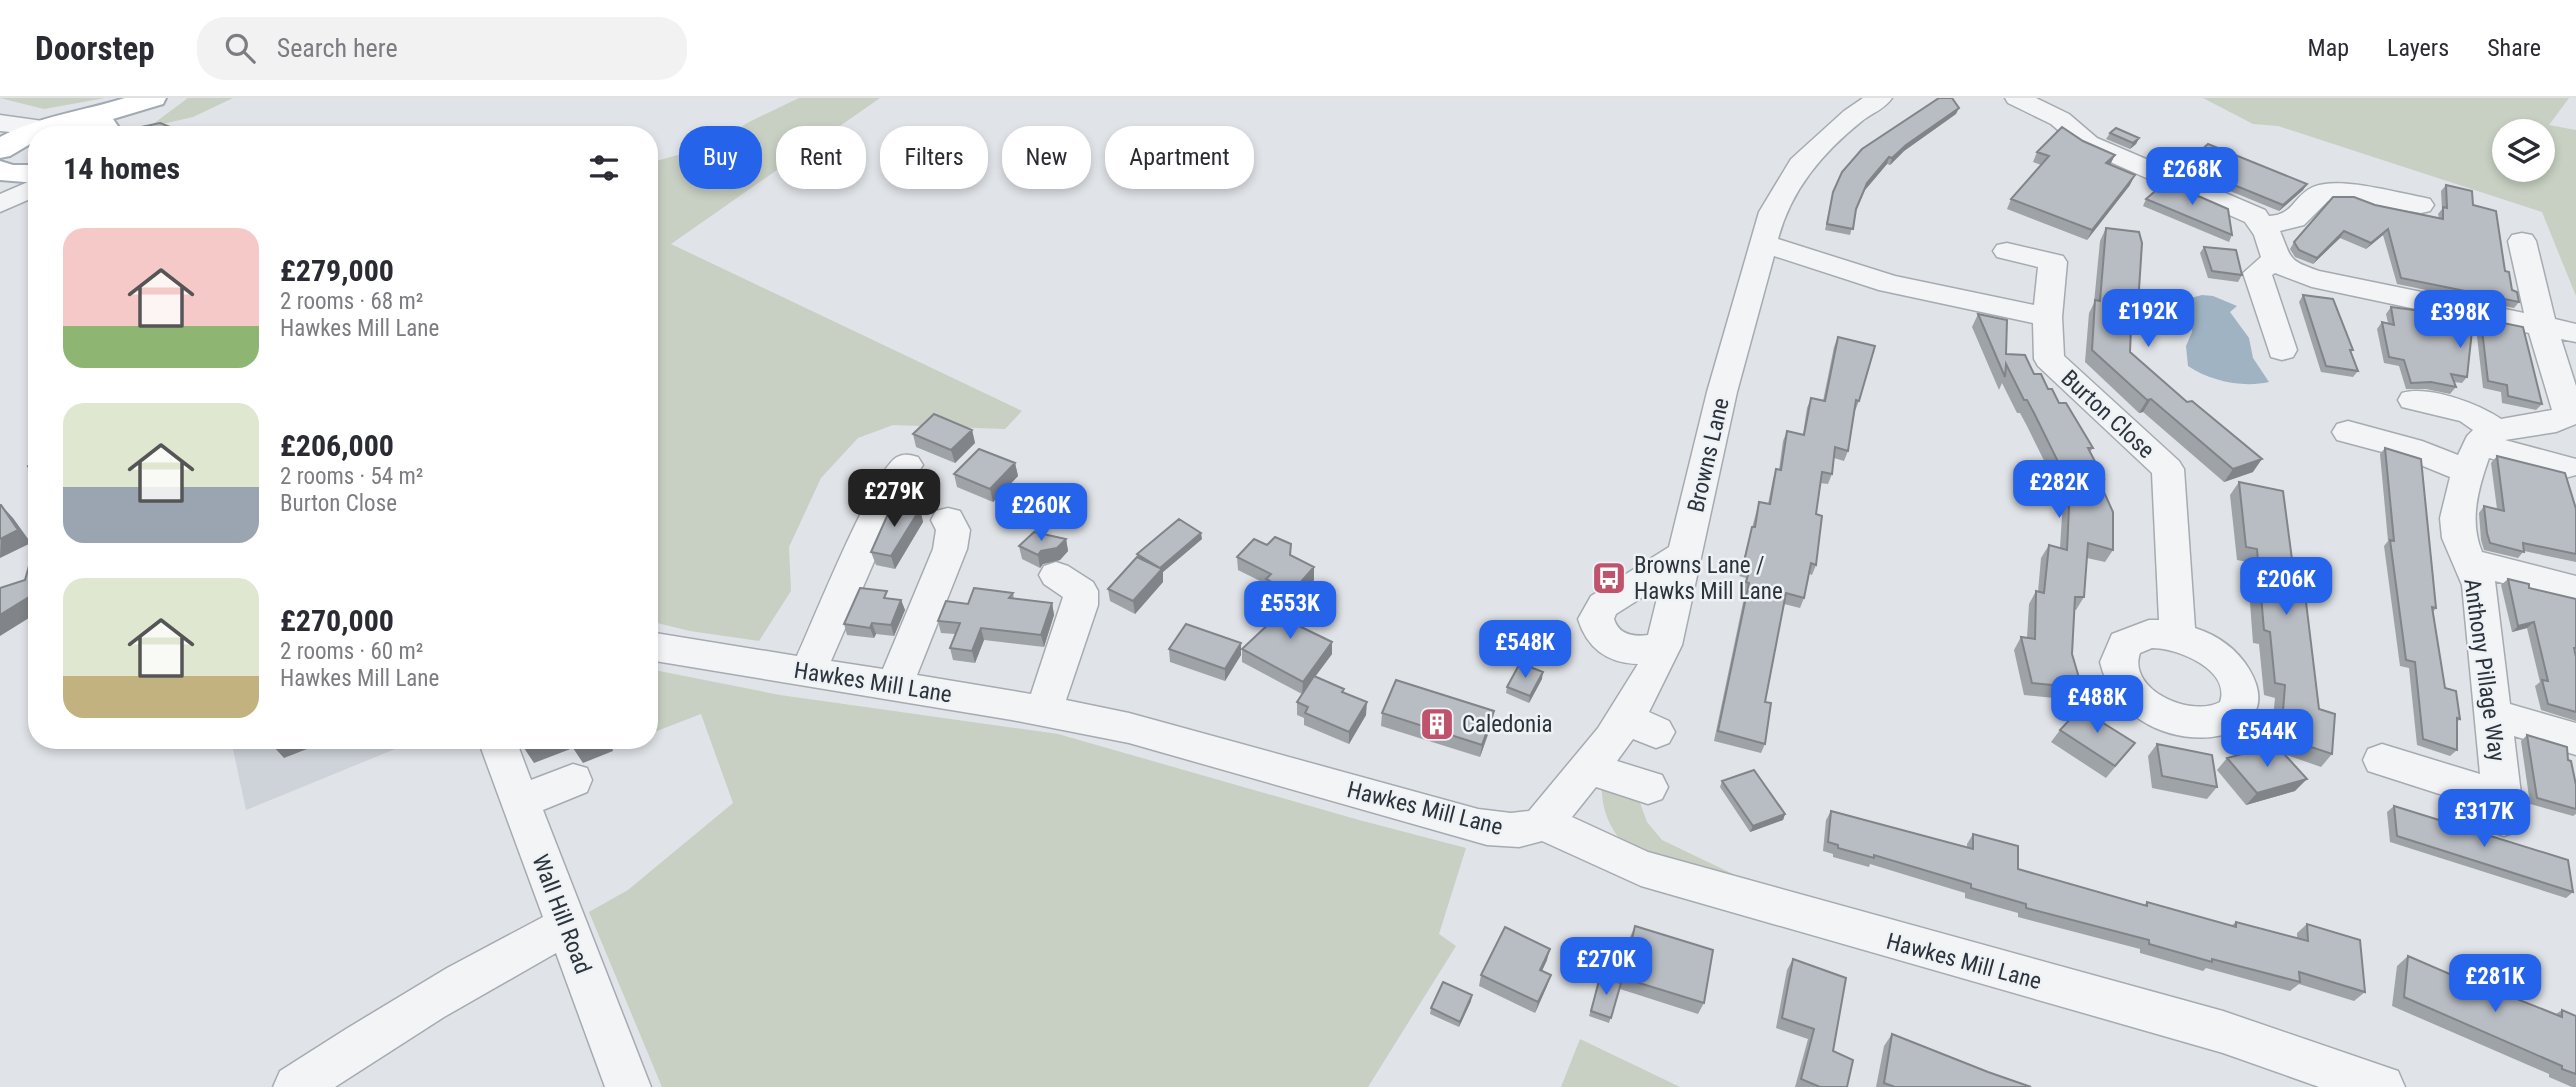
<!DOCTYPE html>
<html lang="en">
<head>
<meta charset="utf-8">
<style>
  body { margin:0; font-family:"Roboto Condensed",sans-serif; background:#f2f2f3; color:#2b2b33; height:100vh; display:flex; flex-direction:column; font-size:26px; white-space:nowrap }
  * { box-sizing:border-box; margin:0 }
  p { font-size:23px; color:#7c7c81 }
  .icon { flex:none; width:38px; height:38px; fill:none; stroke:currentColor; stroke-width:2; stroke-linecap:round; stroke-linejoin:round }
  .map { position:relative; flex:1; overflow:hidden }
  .sheet { position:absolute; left:28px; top:28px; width:630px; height:623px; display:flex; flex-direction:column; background:#fff; border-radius:28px; box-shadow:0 4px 10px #0003 }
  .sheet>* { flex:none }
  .hud { position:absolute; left:679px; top:28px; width:665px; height:63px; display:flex; gap:14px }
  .controls { position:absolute; left:2492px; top:21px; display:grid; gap:14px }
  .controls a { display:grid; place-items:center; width:63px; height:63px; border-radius:50%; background:#fff; box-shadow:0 4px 10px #0003; font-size:35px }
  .price { position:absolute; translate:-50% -60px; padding:0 16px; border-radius:14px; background:#2563eb; color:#fff; font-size:23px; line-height:46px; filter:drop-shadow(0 2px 4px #0008) }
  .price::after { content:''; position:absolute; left:50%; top:42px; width:21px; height:16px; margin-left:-10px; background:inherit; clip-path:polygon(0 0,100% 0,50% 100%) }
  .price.active { background:#222; color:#fff }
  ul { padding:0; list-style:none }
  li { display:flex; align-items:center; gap:21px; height:175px; padding:0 35px }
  li span { display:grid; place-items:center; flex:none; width:196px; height:140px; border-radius:21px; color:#555 }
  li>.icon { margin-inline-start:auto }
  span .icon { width:84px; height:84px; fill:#fffc; stroke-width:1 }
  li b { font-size:30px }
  h2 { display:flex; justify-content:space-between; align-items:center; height:84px; padding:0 35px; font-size:30px }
  .chip { padding:0 24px; border-radius:28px; background:#fff; box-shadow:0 4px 10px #0003; font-size:24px; line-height:63px }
  .chip.active { background:#2563eb; color:#fff }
  header { display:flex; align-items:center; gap:42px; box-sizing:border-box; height:98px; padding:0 35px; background:#fff; border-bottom:2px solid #e1e1e2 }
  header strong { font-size:33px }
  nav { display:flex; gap:38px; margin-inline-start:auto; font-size:24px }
  .search { width:490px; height:63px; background:#f2f2f3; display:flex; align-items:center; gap:18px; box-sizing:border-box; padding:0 24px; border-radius:28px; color:#7c7c81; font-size:26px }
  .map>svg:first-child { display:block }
</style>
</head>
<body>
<header>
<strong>Doorstep</strong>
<div class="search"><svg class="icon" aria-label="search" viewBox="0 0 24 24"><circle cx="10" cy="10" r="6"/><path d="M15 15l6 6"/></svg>Search here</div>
<nav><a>Map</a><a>Layers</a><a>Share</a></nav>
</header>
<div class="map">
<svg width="2576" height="989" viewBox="0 0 2576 989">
  <rect width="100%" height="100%" fill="#e0e3e7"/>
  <path fill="#ced3d9" d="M231,642H409L400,649L246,712Z"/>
  <path fill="#c7d0c2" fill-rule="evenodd" d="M0,0H105L44,11Z
    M188,0H233L193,19L149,29Z
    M799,0H880L671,146L1022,313L1005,331L893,327L858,340L821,380L789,449L791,493L759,543L690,533L649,523V65L710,48L749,24Z
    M2203,0H2569L2549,27L2576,32V198L2542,114L2278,28L2253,26ZM2504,33H2543V72H2504Z
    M649,571L780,597L1058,636L1359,722L1466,750L1439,836L1456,848L1368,989H662L589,814L628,792L733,705L701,616L649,636Z
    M1602,680L1636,694L1647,724L1662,742L1733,776L1730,787L1629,752C1608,730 1600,709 1602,680Z
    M1580,941L1680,989H1561Z"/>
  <path fill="#9fb3c3" d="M2202,197L2213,198L2237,208L2230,214L2249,240L2253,260L2269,284C2243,290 2210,283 2188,268L2186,248L2192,234L2187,201Z"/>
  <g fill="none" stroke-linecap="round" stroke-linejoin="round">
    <g stroke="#a6abb1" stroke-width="3">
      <path id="minor" d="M1863,0H1892C1885,11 1872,15 1862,23C1822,55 1791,92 1778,141L1895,178L2034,207L2038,169L1997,159L1993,153L1997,147L2007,145L2063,158L2067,164L2062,219L2064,258L2179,363L2184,371L2195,530C2217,537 2237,551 2249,571C2300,656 2125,671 2100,564L2112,536L2149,522H2159L2152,375L2038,268L2034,261L2033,225L1879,192L1774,158L1737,294L1682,547L1649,614L1669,623L1675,634L1669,645L1656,650L1633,641L1617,663L1662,677L1668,689L1662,701L1648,706L1596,689L1572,719L1648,754L2223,913L2398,973L2405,989H2319L2223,955L1641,788L1542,743L1519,749L1487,747L1129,645L1012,622L649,562V534L797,558C812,525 874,371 897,359C905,355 911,357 918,359L923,367L902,399L831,563L883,571L933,451L936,432L931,422L936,413L948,410L960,413L970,432L967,451L917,577L1031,596L1063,499L1044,486L1039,477L1044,468L1056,464L1068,468L1093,484L1098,493V507L1066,602L1129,615L1478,711L1511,715L1529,713L1598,630L1638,566C1607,565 1587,550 1578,521L1591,498L1669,449L1707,294L1759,114L1791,61L1844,13ZM1660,488L1648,537C1633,539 1619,537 1614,521L1616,516ZM2152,550C2178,550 2231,572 2220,604C2191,620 2127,592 2140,555Z
        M2005,0H2036L2069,16L2097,40L2265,112L2269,118C2294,117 2293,98 2313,89C2338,78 2394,94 2421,99L2430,101L2434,107L2430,113L2421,115L2350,103H2328L2304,127L2280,133C2292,161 2287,162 2319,173L2524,215L2508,143L2512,137L2522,135L2532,137L2536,143L2555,221L2576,226V244L2561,241L2576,288V326L2556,334L2505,342L2576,361V377L2565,380L2489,360C2478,391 2469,423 2482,454L2576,478V504L2495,483L2510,606L2576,625V657L2514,638L2524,721L2518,733L2504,738L2490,733L2484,721L2483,710L2368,673L2363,662L2368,651L2382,646L2480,676L2462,487L2442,440L2440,420L2450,379L2401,359L2337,342L2332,334L2337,326L2348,323L2422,343L2458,357L2467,338L2473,332L2460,323L2402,309L2398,302L2402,295C2429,287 2479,306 2501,321L2552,312L2529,235L2312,189L2275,175L2272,177L2297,252L2293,259L2282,262L2271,259L2243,175L2261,159L2254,137L2245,124L2079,50L2051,26L2008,5Z
        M0,17L50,24L54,29L50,34L41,37L0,33Z
        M28,84L37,86V98L0,114V96Z
        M478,642H516L531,682L573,666L587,670L592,682L587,694L543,712L651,989H605L556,855L444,919L335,989H273L280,973L346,931L447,870L543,819Z"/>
    </g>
    <g stroke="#a1a9b2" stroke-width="4">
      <path id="major" d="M125,0H166L163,6L113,21L124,37H96L87,30H76L50,37H37V42L10,58L0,60V39C40,18 83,13 125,0Z
        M0,63L13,67H37V85L0,82Z"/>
    </g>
    <use href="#minor" fill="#f2f4f6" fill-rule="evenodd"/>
    <use href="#major" fill="#fff" fill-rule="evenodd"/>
  </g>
  <path fill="#9ea3a8" d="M1956,16L1904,53L1890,67L1887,66L1865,92L1856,113L1850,137L1825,132L1833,94Z
    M2110,35L2139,40L2136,46L2130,51L2106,41Z
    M2037,54L2130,87L2087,142L2007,111L2011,101L2041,67L2033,64Z
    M2185,67L2307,86L2303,92L2279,113L2181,73Z
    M2446,87L2473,107L2505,173L2512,192L2519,204L2514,210L2397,186L2383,137L2366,151L2340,140L2313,166L2295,159L2290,151L2294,144L2375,107L2439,120L2438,116L2442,111L2441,93Z
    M2146,101L2232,137L2229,144L2143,108Z
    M2106,130L2138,207L2131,219L2130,254L2253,374L2224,384L2143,314L2139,315L2085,264L2089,215L2094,205L2100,143Z
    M2204,149L2242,177L2238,184L2208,180L2200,155Z
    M2303,197L2353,252L2351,254L2358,273L2353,279L2321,274L2299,204Z
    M2391,209L2442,216L2445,213L2523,229L2542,306L2536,312L2502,305L2501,294L2483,290L2476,230H2473L2467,279L2462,285L2454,284L2456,289L2450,296L2426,291H2406L2399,268L2384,265L2377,231L2382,224L2388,225L2386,216Z
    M1978,216L2006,256L2034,276L2059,305L2093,350L2090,354L2104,381L2101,387L2113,452L2105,464L2087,460L2084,499L2076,512H2074L2072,556L2082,590L2074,602L2024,597L2014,552L2021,539L2027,540L2029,506L2036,493L2038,494L2041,460L2049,447L2060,450L2063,401L2027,328L2020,315H2017L2002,285L1999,292L1972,229Z
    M1838,239L1859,303L1855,313L1848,353L1844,363L1834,360L1832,376L1828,386L1820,385L1816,416V467L1812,477L1809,476L1804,500L1800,510L1784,506L1765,604V646L1761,655L1714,643L1745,495L1743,494L1746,480L1739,478L1759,404L1768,406L1773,381L1776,371L1779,372L1783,343L1787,333L1803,336L1807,310L1811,300L1823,303L1834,249Z
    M972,332L975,345L955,365L916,349L913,336Z
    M2385,350L2436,510L2433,514L2445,590L2460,621L2457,624V652L2450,658L2417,647L2409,570L2400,568L2384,448L2388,443L2380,356Z
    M2497,358L2576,411V464L2524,453L2518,460L2484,452L2481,442L2479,415L2484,408L2497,411L2491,365Z
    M1015,365L1018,378L993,404L957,389L954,376Z
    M2239,384L2293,469L2319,611L2332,656L2321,669L2284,656L2295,693L2246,707L2217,672L2227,660L2270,649L2275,600L2264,597L2259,546L2253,545L2247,464L2237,462L2230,397Z
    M920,411L923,424L895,471L876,467L871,454Z
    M1066,441L1068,453L1060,462L1043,466L1040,470L1022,461L1019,448Z
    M1202,441L1163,474V484L1135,516L1110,503L1108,491L1137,459V456Z
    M1291,458L1314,469V482L1306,491L1318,506L1302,529L1332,544V556L1315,579L1344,595L1366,617L1349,646L1304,627V620L1297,617V604L1302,596L1242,564V551L1290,506L1266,494V486L1238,472L1237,459Z
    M2508,481L2529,490L2576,501V623L2541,612L2535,588L2540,584L2527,530L2512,534L2501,487Z
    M1013,495L1014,500L1052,505L1054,517L1044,549L984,542L975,565L953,562L950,550L955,536L941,535L938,523L968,506Z
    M889,501L901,502L905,512L894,538L876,536L874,540L847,537L844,526Z
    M1169,551L1241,557L1225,583L1170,564Z
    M1542,581L1529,605L1506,595L1507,589Z
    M1494,613L1492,625L1480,659L1381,628L1382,615Z
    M2060,632L2135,645L2106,680L2051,644Z
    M2527,637L2568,662L2576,687V716L2573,718L2530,706L2521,643Z
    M2157,646L2217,689L2207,701L2152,690L2148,658Z
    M1722,683L1785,716L1783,722L1750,734L1720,689Z
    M2394,708L2573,794L2566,800L2390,744L2387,714Z
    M1831,713L1967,750V746L1973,736L2018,771L2144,807L2147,804L2231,828L2236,824L2297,840V835L2307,826L2365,894L2354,903L2299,886L2290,893L2206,870L2203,873L2140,855V851L2018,819V815L1965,800V795L1870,766L1869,769L1833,759V756L1823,753L1826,722Z
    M1635,828L1704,905L1698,916L1620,891L1609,925L1589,918L1598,885H1620L1630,839Z
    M2408,858L2488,893L2492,891L2556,916L2562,912L2576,918V989H2572L2549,979V976L2392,908L2397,868Z
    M1793,861L1833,953L1847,989H1795L1808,941L1776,930L1787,872Z
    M1547,862L1542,873L1547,888L1535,915L1479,888L1481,877Z
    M1471,903L1459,929L1430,916L1431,910Z
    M1892,936L1988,974L2031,989H1876L1884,948Z"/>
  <path fill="#818488" d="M1959,10L1956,16L1904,53L1890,67L1892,60L1906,47Z
    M2139,40L2136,46L2130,51L2133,45Z
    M2115,57L2110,67L2106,65Z
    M1889,59L1887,66L1865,92L1867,85Z
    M2135,77L2130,87L2087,142L2092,132Z
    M2307,86L2303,92L2279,113L2283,107Z
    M2388,131L2383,137L2366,151L2371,145Z
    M2344,133L2340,140L2313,166L2317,160Z
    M2151,301L2143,314L2139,315L2147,302Z
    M972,332L975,345L955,365L951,352Z
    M2262,361L2253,374L2224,384L2233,371Z
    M1015,365L1018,378L993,404L990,391Z
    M1,407L13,420L31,445L0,460Z
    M920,411L923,424L895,471L891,458Z
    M1201,435L1202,441L1163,474V484L1135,516L1133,503L1159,470Z
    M1066,441L1068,453L1060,462L1043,466L1040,470L1038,457L1041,453Z
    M1314,469V482L1292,507V494Z
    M37,494V515L0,538V517Z
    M1318,494V506L1295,538V526Z
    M901,502L905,512L894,538L891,527Z
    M1052,505L1054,517L1044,549L1041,537Z
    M2534,524L2527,530L2512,534L2518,528Z
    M872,525L876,536L874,540L870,530Z
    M981,530L984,542L975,565L972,553Z
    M1332,544V556L1302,596L1303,584Z
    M1241,545V557L1225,583V571Z
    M1543,574L1542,581L1529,605L1530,598Z
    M1367,604L1366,617L1349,646V634Z
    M1494,613L1492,625L1480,659L1482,647Z
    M287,642H330L284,660L273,648Z
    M535,642H610L613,653L583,665L573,650L534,665L522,647Z
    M2307,681L2295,693L2246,707L2257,695Z
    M1785,716L1783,722L1750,734L1753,728Z
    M1550,851L1547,862L1537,883L1540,872Z
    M1551,877L1547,888L1535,915L1538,904Z
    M1472,897L1471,903L1459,929L1460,924Z"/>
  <path fill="#b8bdc3" stroke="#818488" stroke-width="2" d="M1939,0H1952L1959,10L1906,47L1892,60L1889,59L1867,85L1856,111L1853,131L1827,126L1833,94L1842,74L1862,51Z
    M160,25L190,37H124L142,33L141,29Z
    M2062,29L2083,43L2115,57L2106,65L2135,77L2092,132L2011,101L2049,58L2037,54Z
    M2116,30L2139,40L2133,45L2110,35Z
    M2208,46L2307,86L2283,107L2185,67Z
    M2166,84L2228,111L2232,137L2146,101Z
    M2446,87L2472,93L2473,107L2496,113L2505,173L2509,174L2512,192L2517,194L2519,204L2401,180L2388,131L2371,145L2344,133L2317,160L2299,152L2294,144L2333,99H2354L2375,107L2443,121V109L2447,110Z
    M2106,130L2139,134L2142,145L2138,207L2132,206L2130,254L2187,304L2192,303L2262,361L2233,371L2151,301L2147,302L2092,252L2095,202L2100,203Z
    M2204,149L2236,152L2242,177L2212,173Z
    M2303,197L2333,201L2353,252H2350L2358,273L2326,268Z
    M2391,209L2444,216L2445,213L2523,229L2542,306L2508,298L2507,287L2488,283L2481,223H2473L2467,279L2451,276L2456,289L2431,284L2411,285L2404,262L2389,259L2382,224L2394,227Z
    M1978,216L2007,222L2006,256L2025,257L2034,276H2041L2048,291H2052L2059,305H2066L2093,350H2088L2104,381H2098L2113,414V452L2088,445L2084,499H2075L2072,556L2082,590L2032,585L2021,539L2035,541L2036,493L2044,495L2049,447L2067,452L2070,388L2034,315L2027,302H2024L2006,266L2005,279Z
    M1838,239L1875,248L1859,303L1856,302L1848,353L1835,349L1832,376L1822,374L1816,416L1822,418L1816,467L1811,465L1804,500L1786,495L1765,604L1771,605L1765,646L1718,633L1749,485L1746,484L1750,470L1743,468L1752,429H1755L1759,404L1770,406L1776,371L1781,372L1787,333L1804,337L1811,300L1825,303Z
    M934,316L972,332L951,352L913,336Z
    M2385,350L2421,361L2436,510L2432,509L2445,590L2456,593L2460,621L2457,620V652L2423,641L2415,564L2406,562L2390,442L2394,443Z
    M979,351L1015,365L990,391L954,376Z
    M2497,358L2565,375L2576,411V456L2523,445L2524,454L2490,445L2487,435L2484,408L2504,413Z
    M37,364V387L28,368Z
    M2239,384L2283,393L2293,469L2302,471L2319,611L2335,616L2332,656L2281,639L2285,587L2275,585L2270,534L2264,532L2257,451L2246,449Z
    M0,407H1L18,432L0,441Z
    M892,407L920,411L891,458L871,454Z
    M1179,421L1201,435L1160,470L1137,456Z
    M1034,434L1066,441L1057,450L1041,453L1038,457L1019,448Z
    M1275,439L1291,446L1290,457L1314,469L1292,494L1266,481L1271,476L1237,459L1254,441L1267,447Z
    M1137,459L1162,471L1133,503L1108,491Z
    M29,468L37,474V494L0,517V490L25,482Z
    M2508,481L2529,486V490L2576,501V550H2574L2576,559V614L2548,606L2542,582L2548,583L2534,524L2518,528Z
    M1310,487L1318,494L1295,526L1332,544L1303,584L1242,551Z
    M860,490L887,493L884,500L901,502L891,527L872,525L870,530L844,526Z
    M974,490L1013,495L1009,500L1052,505L1041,537L981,530L972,553L950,550L960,525L938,523L946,503L968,506Z
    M1186,526L1241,545L1225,571L1169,551Z
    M1520,565L1543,574L1530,598L1507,589Z
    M1314,578L1344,591L1342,594L1367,604L1349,634L1305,615L1308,609L1297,604Z
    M1396,582L1494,613L1482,647L1382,615Z
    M2086,604L2106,616L2100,623L2135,645L2115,668L2060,632Z
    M2527,637L2567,649L2568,662L2571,663L2576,687V711L2537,700Z
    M272,642H287L273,648Z
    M521,642H535L522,647Z
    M570,642H584L571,647Z
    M2157,646L2212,657L2217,689L2162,678Z
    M2276,647L2307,681L2257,695L2227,660Z
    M1754,672L1785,716L1753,728L1722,683Z
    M2394,708L2568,762L2573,794L2397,738Z
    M1831,713L1973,751V736L2018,748V771L2147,808V804L2236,829V824L2308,843L2307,826L2360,842L2365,894L2299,874L2300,884L2212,861V864L2149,846V842L2026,810V806L1971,790V786L1874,757V760L1838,750V747L1828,744Z
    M1635,828L1713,852L1704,905L1623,880Z
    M1505,829L1550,851L1540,872L1551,877L1538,904L1481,877Z
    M2408,858L2491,894L2492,891L2562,919V912L2576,918V976L2562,971V968L2404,899Z
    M1793,861L1846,880L1833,953L1853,962L1847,989H1820L1801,981L1814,931L1782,920Z
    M1600,879L1621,885L1611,920L1591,913Z
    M1443,884L1472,897L1460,924L1431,910Z
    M1892,936L1988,974L2031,989H1895L1884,985Z"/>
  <defs>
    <g id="bus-square" transform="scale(1.75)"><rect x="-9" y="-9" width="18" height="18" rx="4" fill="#bf536b" stroke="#eff2f5"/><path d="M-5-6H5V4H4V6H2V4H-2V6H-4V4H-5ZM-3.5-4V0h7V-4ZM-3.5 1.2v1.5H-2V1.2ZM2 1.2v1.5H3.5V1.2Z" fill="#fff"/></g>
    <g id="building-square" transform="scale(1.75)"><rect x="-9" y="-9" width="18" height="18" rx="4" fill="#bf536b" stroke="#eff2f5"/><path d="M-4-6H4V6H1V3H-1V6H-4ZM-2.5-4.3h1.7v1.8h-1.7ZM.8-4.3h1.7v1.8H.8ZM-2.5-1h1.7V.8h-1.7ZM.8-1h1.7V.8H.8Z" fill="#fff"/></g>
  </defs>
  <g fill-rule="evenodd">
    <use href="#bus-square" x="1609" y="480"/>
    <use href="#building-square" x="1437" y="626"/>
  </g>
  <g text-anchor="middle" stroke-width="5" stroke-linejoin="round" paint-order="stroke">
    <g font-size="23" fill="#2b333d" stroke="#eff2f5">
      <text transform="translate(2108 316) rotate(43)" y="8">Burton Close</text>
      <text transform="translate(1708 357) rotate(-77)" y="8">Browns Lane</text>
      <text transform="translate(2485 572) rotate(82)" y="8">Anthony Pillage Way</text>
      <text transform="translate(873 584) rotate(9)" y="8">Hawkes Mill Lane</text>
      <text transform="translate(1425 710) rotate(14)" y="8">Hawkes Mill Lane</text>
      <text transform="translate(562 816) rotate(69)" y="8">Wall Hill Road</text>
      <text transform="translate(1964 863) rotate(15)" y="8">Hawkes Mill Lane</text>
    </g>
    <g font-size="23" fill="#2b333d" stroke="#eff2f5" text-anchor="start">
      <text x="1634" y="475">Browns Lane /<tspan x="1634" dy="26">Hawks Mill Lane</tspan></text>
      <text x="1462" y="634">Caledonia</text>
    </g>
  </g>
</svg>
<div class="controls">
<a><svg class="icon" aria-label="layers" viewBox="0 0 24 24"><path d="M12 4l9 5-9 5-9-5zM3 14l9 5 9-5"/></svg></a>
</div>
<b class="price" style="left:2192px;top:109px">£268K</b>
<b class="price" style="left:2148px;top:251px">£192K</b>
<b class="price" style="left:2460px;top:252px">£398K</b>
<b class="price" style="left:2059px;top:422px">£282K</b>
<b class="price active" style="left:894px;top:431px">£279K</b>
<b class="price" style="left:1041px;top:445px">£260K</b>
<b class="price" style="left:2286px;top:519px">£206K</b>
<b class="price" style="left:1290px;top:543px">£553K</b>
<b class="price" style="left:1525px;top:582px">£548K</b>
<b class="price" style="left:2097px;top:637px">£488K</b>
<b class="price" style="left:2267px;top:671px">£544K</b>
<b class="price" style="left:2484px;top:751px">£317K</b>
<b class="price" style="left:1606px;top:899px">£270K</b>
<b class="price" style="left:2495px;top:916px">£281K</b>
<div class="hud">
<a class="chip active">Buy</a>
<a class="chip">Rent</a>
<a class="chip">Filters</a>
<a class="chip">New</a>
<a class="chip">Apartment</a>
</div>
<section class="sheet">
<h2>14 homes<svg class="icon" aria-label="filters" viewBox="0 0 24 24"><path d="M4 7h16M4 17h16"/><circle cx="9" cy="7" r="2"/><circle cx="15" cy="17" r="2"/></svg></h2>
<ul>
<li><span style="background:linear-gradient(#f6c9c9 70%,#8fb573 0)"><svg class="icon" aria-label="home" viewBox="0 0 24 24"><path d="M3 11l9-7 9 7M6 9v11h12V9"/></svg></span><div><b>£279,000</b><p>2 rooms · 68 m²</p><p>Hawkes Mill Lane</p></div></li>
<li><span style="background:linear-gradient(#dfe7d0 60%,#9aa5b1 0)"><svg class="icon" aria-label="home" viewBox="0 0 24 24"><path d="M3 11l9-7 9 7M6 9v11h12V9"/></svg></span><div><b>£206,000</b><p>2 rooms · 54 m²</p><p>Burton Close</p></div></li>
<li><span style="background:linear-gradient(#dfe7d0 70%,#c2b280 0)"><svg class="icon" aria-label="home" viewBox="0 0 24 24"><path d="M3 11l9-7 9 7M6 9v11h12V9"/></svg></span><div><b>£270,000</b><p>2 rooms · 60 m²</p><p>Hawkes Mill Lane</p></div></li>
</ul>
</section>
</div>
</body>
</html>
